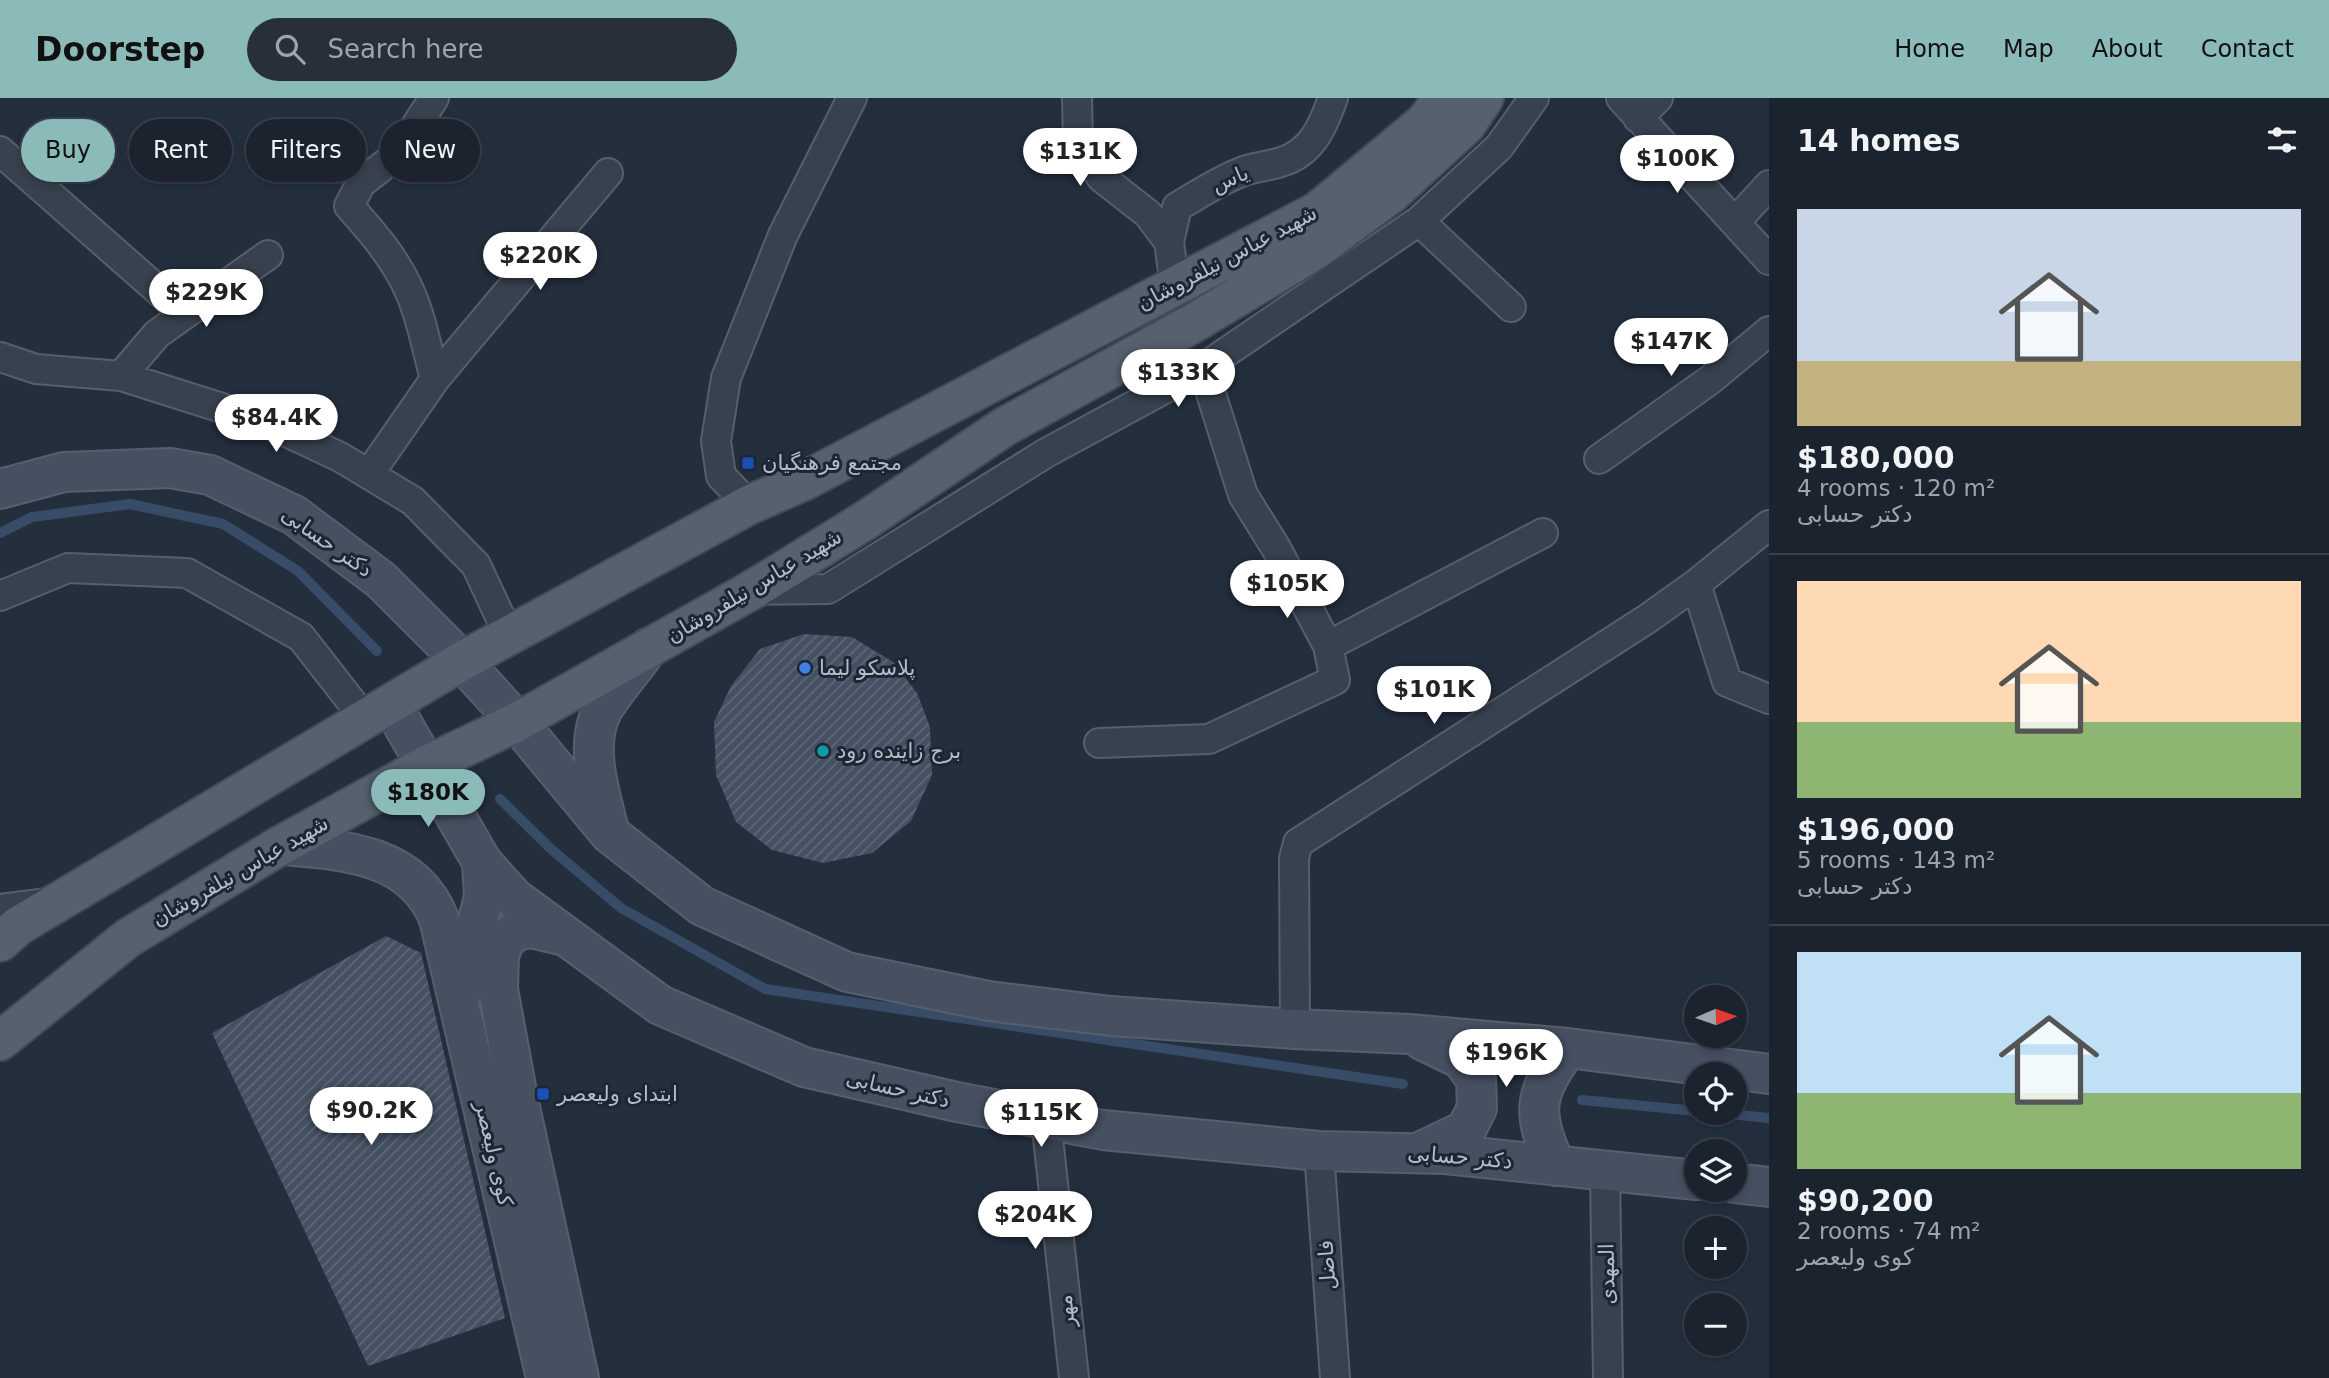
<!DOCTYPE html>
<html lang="en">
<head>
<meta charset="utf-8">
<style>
  body { margin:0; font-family:"DejaVu Sans",Vazirmatn,sans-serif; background:#282f3a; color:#f1f3f6; height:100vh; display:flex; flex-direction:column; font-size:26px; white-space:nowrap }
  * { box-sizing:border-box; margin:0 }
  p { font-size:23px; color:#a0a4aa }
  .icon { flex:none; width:38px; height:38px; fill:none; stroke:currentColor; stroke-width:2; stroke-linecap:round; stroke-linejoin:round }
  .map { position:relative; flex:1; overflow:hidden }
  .side { display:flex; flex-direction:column; background:#1b232e; width:560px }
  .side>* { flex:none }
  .top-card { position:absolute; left:21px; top:21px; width:665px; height:63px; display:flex; gap:14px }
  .needle { width:46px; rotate:88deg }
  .tools { position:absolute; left:1684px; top:887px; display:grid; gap:14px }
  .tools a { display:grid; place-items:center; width:63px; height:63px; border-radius:50%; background:#1b232e; box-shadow:0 4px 10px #0003,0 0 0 2px #39404a; font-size:35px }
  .price { position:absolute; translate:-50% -60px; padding:0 16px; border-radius:24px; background:#fff; color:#222; font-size:23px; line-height:46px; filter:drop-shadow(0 2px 4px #0008) }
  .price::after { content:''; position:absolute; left:50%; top:42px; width:21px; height:16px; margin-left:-10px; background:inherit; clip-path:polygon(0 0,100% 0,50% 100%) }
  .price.on { background:#8bbbb9; color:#111 }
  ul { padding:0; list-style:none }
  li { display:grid; align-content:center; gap:14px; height:371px; padding:0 28px }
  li+li { border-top:2px solid #39404a }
  li span { display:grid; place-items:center; height:217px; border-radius:0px; color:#555 }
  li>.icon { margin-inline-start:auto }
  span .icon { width:126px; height:126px; fill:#fffc; stroke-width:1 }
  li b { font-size:30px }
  h2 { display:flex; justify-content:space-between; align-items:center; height:84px; padding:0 28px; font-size:30px }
  .tag { padding:0 24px; border-radius:32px; background:#1b232e; box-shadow:0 4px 10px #0003,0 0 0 2px #39404a; font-size:24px; line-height:63px }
  .tag.on { background:#8bbbb9; color:#111 }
  header { display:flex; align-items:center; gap:42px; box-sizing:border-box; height:98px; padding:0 35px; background:#8bbbb9; color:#111 }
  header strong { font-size:33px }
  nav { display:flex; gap:38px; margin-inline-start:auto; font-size:24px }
  .search { width:490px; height:63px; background:#282f3a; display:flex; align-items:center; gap:18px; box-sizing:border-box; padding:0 24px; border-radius:38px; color:#a0a4aa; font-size:26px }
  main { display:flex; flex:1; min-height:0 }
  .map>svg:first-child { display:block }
</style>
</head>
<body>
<header>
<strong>Doorstep</strong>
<div class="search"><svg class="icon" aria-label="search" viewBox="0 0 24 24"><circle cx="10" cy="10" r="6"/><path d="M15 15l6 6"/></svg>Search here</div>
<nav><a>Home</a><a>Map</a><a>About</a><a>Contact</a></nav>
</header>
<main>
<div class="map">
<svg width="1769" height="1280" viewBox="0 0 1769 1280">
  <defs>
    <pattern id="building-hatch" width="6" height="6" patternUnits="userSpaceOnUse" patternTransform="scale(1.75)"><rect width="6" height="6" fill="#455162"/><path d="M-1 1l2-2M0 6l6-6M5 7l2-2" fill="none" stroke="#5d6877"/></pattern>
  </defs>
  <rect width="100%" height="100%" fill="#242f3e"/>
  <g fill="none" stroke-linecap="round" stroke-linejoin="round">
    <path stroke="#394c67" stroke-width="10" d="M0,435L32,419L130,406L223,426L298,473L377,553
      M500,701L551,751L621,810L765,891L1403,986
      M1582,1002L1696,1013
      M1719,1015L1769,1020"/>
  </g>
  <path fill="url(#building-hatch)" d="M804,536L852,539L893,564L917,595L930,629L932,677L911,723L872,755L823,765L772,752L736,724L716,677L714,624L731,588L760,551Z
    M386,838L421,855L505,1220L368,1268L212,935Z"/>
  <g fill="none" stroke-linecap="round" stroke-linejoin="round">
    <g stroke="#565f6c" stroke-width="32">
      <path id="street" d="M1077,0L1078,47L1102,80L1148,116L1169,144
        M1621,0L1769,162
        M1638,20L1658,0
        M0,53L185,216
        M1419,123L1511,209
        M1735,124L1769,87
        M1175,188L1169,144L1177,109C1199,96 1220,82 1244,73C1256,69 1269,68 1281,64C1312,55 1323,28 1333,0
        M0,259L36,271L121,278L263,323L340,359L413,403L476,467L509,538
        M121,278L157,236L268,157
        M435,281L608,75
        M1599,361L1710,282L1769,233
        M369,376L435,281C427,252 422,220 409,192C395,160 372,134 349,108L361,85L397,57L434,0
        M749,407L721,378L716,343L726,280L783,137L852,0
        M1696,486L1727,584L1769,601
        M752,492L828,491L1046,355L1203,270L1419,123L1499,49L1534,0
        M0,498L68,470L187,475L301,539L365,621
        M1328,548L1543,435
        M1099,645L1209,641L1335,582L1328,548L1276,450L1243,397L1203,270
        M0,811L46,805
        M1295,931L1294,760L1298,745L1647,521L1696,486L1769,427
        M1046,1021L1074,1280
        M1319,1053L1335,1280
        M1605,1073L1608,1280"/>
    </g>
    <g stroke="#565f6c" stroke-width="42">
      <path id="secondary" d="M0,391L64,374L170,370L210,377L294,417L381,482L462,563L517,624L610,736L702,808L847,874L989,903L1111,918L1295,931L1409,936L1568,950L1769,976
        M391,606L482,764L514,800L660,907L804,969L957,1004L1103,1032L1319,1053L1445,1056L1696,1082
        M608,728C599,693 584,645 603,611C616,590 634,570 648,550
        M281,747C342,752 413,755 439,821L546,1280
        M565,838L531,830L516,833L504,843L499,858L498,891L518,1000L579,1280
        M461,896L463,879L484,799L482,764
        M1420,1054L1466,1032L1477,1010L1476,981L1461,961L1422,942
        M1556,1068C1531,1016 1533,995 1568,950
        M1734,1085L1769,1089"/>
    </g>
    <g stroke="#414a57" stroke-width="42">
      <path id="primary" d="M0,844L18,828L462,563L749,407L806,382L1318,113L1425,24L1443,0
        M0,943L128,840L276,750L425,668L517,624L752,492L866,422L1004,329L1192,226L1314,153L1391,96L1466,27L1484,0"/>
    </g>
    <use href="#street" stroke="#38414e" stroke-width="28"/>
    <use href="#secondary" stroke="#465061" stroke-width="38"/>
    <use href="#primary" stroke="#56606e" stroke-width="38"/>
  </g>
  <g fill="#1a4fb4" stroke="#1d2633" stroke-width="2.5">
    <rect x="741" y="358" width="14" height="14" rx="3.5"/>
    <rect x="536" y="989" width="14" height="14" rx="3.5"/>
  </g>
  <circle fill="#3f7fe0" stroke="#1d2633" stroke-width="2.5" cx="805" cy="570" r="7"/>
  <circle fill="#0f9aa8" stroke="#1d2633" stroke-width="2.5" cx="823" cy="653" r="7"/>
  <g text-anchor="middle" stroke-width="6" stroke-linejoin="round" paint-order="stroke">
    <g font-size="21" fill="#b4bcc9" stroke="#1d2633">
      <text transform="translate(1230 81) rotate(-23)" y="7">یاس</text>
      <text transform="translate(1227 160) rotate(-28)" y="7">شهید عباس نیلفروشان</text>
      <text transform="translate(327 444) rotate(35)" y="7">دکتر حسابی</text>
      <text transform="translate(754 488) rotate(-31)" y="7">شهید عباس نیلفروشان</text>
      <text transform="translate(240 773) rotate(-30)" y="7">شهید عباس نیلفروشان</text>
      <text transform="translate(898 991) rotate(13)" y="7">دکتر حسابی</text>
      <text transform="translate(494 1056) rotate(77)" y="7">کوی ولیعصر</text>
      <text transform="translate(1460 1059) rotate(5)" y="7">دکتر حسابی</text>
      <text transform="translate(1327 1167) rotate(-94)" y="7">فاضل</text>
      <text transform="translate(1607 1176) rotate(-91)" y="7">المهدی</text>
      <text transform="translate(1066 1213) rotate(-96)" y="7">مهر</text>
    </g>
    <g font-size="21" fill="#b4bcc9" stroke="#1d2633" text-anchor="start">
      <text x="762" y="372">مجتمع فرهنگیان</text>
      <text x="819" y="577">پلاسکو لیما</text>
      <text x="837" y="660">برج زاینده رود</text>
      <text x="557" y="1003">ابتدای ولیعصر</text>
    </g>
  </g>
</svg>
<div class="tools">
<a><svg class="needle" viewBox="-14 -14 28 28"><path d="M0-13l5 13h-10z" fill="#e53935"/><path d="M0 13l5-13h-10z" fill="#a0a4aa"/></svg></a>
<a><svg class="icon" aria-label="locate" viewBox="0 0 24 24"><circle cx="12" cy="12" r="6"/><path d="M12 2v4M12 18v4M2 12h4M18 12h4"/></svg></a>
<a><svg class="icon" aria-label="layers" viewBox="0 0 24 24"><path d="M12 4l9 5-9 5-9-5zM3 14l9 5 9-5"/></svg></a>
<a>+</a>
<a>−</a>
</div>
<b class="price" style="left:1080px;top:90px">$131K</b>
<b class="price" style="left:1677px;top:97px">$100K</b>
<b class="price" style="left:540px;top:194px">$220K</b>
<b class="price" style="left:206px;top:231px">$229K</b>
<b class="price" style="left:1671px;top:280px">$147K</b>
<b class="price" style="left:1178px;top:311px">$133K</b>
<b class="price" style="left:276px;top:356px">$84.4K</b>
<b class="price" style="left:1287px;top:522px">$105K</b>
<b class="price" style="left:1434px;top:628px">$101K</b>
<b class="price on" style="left:428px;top:731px">$180K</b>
<b class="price" style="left:1506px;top:991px">$196K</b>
<b class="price" style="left:371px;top:1049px">$90.2K</b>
<b class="price" style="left:1041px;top:1051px">$115K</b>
<b class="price" style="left:1035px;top:1153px">$204K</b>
<div class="top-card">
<a class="tag on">Buy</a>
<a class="tag">Rent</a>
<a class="tag">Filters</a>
<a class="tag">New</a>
</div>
</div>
<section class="side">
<h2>14 homes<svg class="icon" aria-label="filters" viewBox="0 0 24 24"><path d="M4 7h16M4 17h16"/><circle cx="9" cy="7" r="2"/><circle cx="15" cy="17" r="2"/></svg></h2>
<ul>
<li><span style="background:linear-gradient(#c9d6e8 70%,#c2b280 0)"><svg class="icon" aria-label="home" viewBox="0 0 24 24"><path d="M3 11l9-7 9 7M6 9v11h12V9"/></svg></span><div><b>$180,000</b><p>4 rooms · 120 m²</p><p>دکتر حسابی</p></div></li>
<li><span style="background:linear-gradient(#ffd9b3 65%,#8fb573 0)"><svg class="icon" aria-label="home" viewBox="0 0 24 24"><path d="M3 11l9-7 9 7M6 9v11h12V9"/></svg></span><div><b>$196,000</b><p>5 rooms · 143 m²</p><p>دکتر حسابی</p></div></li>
<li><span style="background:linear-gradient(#bfe0f5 65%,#8fb573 0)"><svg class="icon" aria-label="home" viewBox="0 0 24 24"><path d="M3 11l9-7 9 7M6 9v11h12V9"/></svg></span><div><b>$90,200</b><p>2 rooms · 74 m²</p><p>کوی ولیعصر</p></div></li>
</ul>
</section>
</main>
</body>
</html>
